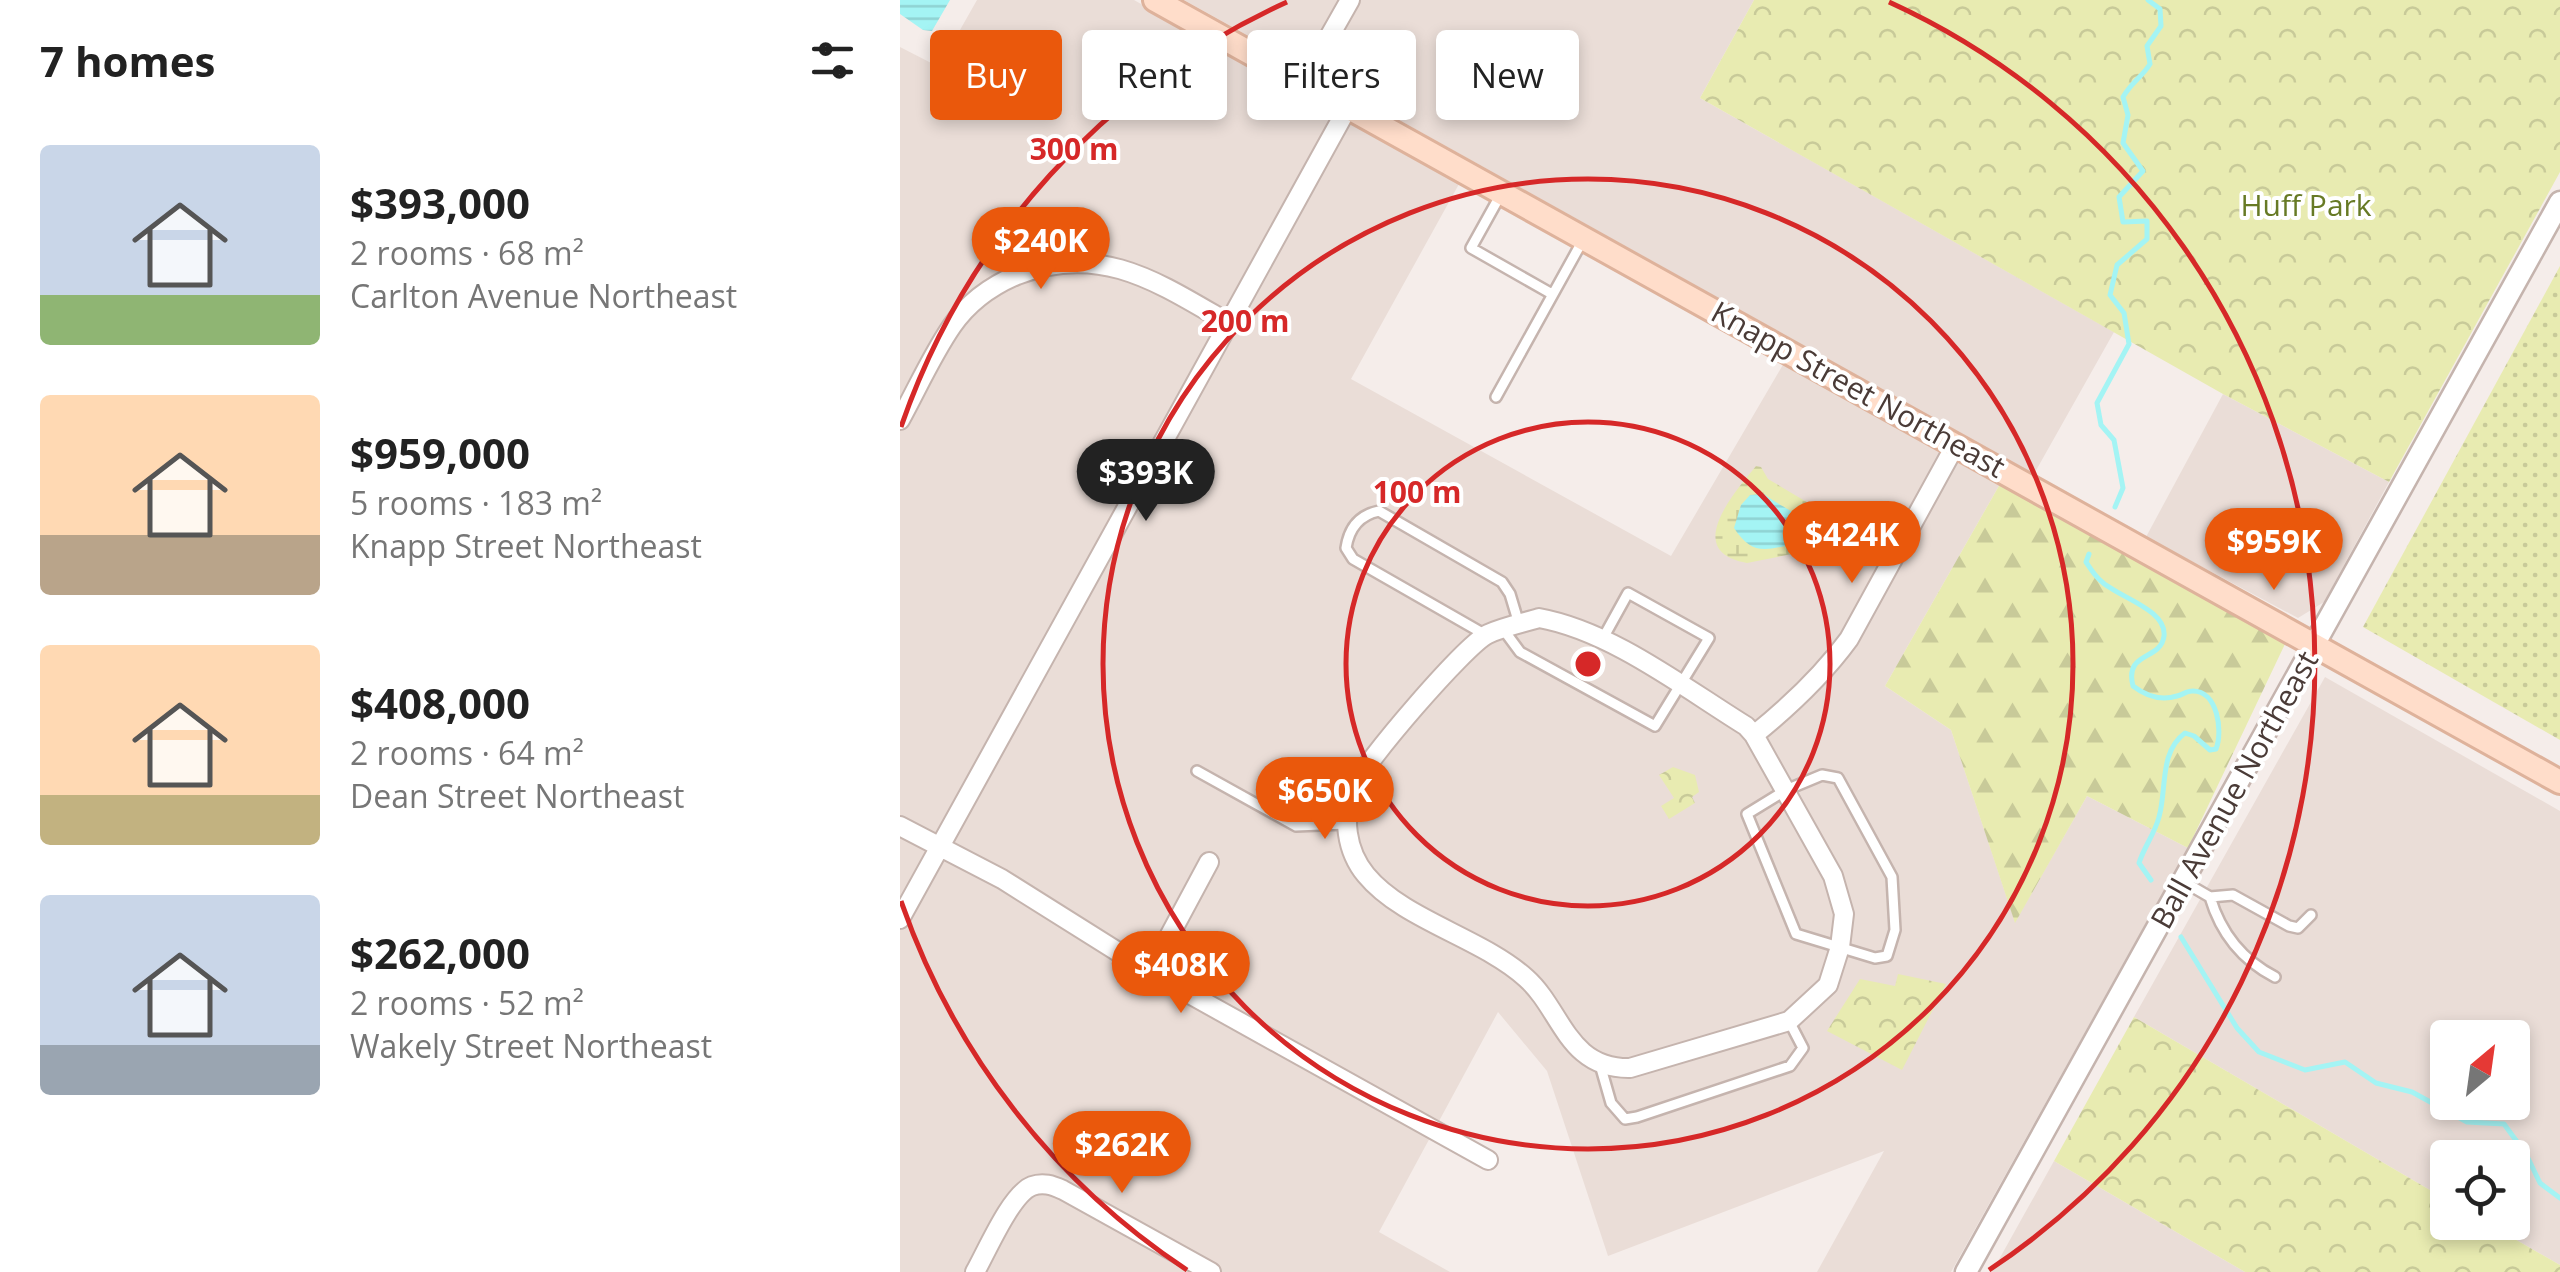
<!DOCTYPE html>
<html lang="en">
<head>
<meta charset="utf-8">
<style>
  body { margin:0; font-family:"Open Sans",sans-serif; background:#f6f6f6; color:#222; height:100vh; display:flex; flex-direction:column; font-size:38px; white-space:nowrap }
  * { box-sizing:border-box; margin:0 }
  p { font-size:32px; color:#767676 }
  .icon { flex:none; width:55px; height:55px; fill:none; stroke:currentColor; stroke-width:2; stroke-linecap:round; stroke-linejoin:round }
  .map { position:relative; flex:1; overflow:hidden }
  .drawer { display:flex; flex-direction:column; background:#fff; width:900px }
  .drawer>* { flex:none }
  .banner { position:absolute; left:30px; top:30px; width:950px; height:90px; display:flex; gap:20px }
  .needle { width:65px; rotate:29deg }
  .controls { position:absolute; left:1530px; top:1020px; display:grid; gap:20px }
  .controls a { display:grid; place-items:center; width:100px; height:100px; border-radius:10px; background:#fff; box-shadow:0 5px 15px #0003; font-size:50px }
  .price { position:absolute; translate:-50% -85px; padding:0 22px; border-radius:35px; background:#ea580c; color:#fff; font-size:32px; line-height:65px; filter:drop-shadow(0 2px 5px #0008) }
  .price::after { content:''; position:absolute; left:50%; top:60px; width:30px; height:22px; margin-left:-15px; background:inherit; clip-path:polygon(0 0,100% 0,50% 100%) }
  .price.active { background:#222; color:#fff }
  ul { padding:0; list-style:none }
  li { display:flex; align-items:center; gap:30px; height:250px; padding:0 40px }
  li span { display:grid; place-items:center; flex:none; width:280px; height:200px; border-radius:10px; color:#555 }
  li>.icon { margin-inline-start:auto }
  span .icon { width:120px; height:120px; fill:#fffc; stroke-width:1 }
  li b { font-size:42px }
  h2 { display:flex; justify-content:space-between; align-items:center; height:120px; padding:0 40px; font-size:42px }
  .pill { padding:0 35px; border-radius:10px; background:#fff; box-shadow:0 5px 15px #0003; font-size:35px; line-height:90px }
  .pill.active { background:#ea580c; color:#fff }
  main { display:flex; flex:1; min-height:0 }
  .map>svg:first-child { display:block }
</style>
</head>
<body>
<main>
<section class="drawer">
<h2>7 homes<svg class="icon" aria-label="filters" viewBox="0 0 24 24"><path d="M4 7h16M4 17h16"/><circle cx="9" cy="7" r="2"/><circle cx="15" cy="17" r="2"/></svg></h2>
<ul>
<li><span style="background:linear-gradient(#c9d6e8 75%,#8fb573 0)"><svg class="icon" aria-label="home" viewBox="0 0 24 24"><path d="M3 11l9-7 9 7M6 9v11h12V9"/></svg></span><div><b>$393,000</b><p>2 rooms · 68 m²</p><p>Carlton Avenue Northeast</p></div></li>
<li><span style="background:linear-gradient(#ffd9b3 70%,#b9a48a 0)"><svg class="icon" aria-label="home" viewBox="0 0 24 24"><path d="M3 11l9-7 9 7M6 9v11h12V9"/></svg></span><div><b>$959,000</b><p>5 rooms · 183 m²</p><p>Knapp Street Northeast</p></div></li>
<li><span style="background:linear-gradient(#ffd9b3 75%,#c2b280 0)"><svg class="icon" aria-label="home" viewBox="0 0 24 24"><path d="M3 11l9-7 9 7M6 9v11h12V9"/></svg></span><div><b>$408,000</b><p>2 rooms · 64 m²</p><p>Dean Street Northeast</p></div></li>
<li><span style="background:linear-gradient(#c9d6e8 75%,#9aa5b1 0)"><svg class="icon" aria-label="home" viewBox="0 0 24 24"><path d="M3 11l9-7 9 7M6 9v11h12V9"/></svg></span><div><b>$262,000</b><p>2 rooms · 52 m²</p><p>Wakely Street Northeast</p></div></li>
</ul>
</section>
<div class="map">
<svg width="1660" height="1272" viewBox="0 0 1660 1272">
  <defs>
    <pattern id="grass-dots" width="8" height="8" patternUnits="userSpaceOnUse" patternTransform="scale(2.5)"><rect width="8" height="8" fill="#e8ebb1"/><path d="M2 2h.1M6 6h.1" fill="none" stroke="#c8ca99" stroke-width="1.8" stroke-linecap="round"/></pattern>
    <pattern id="forest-firs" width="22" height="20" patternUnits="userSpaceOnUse" patternTransform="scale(2.5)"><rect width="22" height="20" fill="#e8ebb1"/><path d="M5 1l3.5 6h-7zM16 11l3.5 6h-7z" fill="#c8ca99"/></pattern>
    <pattern id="wetland-marsh" width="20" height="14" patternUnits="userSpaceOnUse" patternTransform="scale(2.5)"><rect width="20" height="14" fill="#e8ebb1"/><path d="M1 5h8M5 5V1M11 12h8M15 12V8" fill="none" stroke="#c8ca99"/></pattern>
    <pattern id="park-crowns" width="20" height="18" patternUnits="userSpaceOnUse" patternTransform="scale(2.5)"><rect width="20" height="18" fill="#e8ebb1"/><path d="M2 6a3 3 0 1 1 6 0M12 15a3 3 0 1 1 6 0" fill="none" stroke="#c8ca99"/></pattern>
    <pattern id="water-rules" width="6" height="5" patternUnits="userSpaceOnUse" patternTransform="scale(2.5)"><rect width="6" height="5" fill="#a4f4f4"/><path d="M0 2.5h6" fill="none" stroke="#8fd2d2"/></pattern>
  </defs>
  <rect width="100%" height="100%" fill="#f5edea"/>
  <path fill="#eaddd7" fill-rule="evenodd" d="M77,0H234L559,184L451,379L771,556L884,363L1100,484L985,686L1051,730L1115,922L1187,796L1288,848L1051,1272H917L984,1151L708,1256L647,1071L598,1012L479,1232L550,1272H0V47L39,67Z
    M284,0H854L800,98L1214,332L1134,474Z
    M1323,394L1489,482L1424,602L1398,618L1246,537Z
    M1425,677L1660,811V1265L1587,1223L1612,1222V1158H1548L1547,1200L1234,1017ZM1548,1038H1612V1102H1548Z
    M1154,1161L1345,1272H1092Z"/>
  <path fill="url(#grass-dots)" d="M1660,266V740L1463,627Z"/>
  <path fill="url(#forest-firs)" d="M1100,484L1385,644L1288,848L1187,796L1115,923L1051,730L985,686Z"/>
  <path fill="url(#wetland-marsh)" d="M856,466L861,467L868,479L922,511L907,551L847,563C782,552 834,493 856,466Z"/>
  <path fill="url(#park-crowns)" d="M854,0H1660V172L1489,482L1323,394L800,98Z
    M773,767L795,775L799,792L792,797L795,803L769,819L761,806L774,798L759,775Z
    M998,974L1046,984L1002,1070L927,1031L960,979L995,986Z
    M1234,1017L1547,1200L1548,1222L1587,1223L1660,1265V1272H1345L1154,1161Z"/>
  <path fill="url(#water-rules)" d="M0,0H50L32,31L23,30L0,14Z
    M864,494C886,512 912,511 889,545C861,552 850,552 834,528L841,505L850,495Z"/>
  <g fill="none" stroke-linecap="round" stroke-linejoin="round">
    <path stroke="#a4f4f4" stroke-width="5" d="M1215,507L1223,488L1214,440L1201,425L1197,403L1229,344L1224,313L1210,295L1217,265L1247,239V221L1223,222L1219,197L1243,171L1223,143L1228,115L1223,97C1232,82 1242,77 1250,64L1247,46L1261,26L1260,9L1248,0
      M1189,554L1186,562C1190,568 1195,576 1201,581C1217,597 1267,609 1264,636C1261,661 1224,651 1233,686C1246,696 1261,701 1277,696C1282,695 1287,691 1292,691C1318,690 1323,732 1316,749L1310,750L1294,736L1285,733C1259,752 1267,789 1259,817C1255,833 1244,847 1239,863L1251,880
      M1281,937L1337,1028L1359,1052L1405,1070L1445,1062L1476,1083L1512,1092L1567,1122L1604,1124L1626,1154L1640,1183L1660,1198"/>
    <g stroke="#c5b4ae" stroke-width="14">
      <path id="service" d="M601,194L571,248L652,294
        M596,397L683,240
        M603,629L620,652L755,726L809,638L728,593L702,640
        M584,634L453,559L446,548C449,528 459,515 479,511L602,582L610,594L619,624
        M297,771L396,826L445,824
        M922,775L938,778L992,877L995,930L987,956L975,958L896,934L847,814L886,790Z
        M1284,882L1310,897L1333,895L1389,926L1398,928L1411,915
        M1310,897C1321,934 1342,960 1375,977
        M699,1061L711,1103L725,1119L737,1117L890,1066L903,1048L889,1021"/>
    </g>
    <g stroke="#c5b4ae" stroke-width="22">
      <path id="minor" d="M403,83L450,0
        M0,420C17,389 32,355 52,326C68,303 91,286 117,275C201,242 259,283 330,324
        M639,618C711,631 783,687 846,726L854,735L933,876L944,914L940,947L928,985L889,1021L730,1068C667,1069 662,1010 626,978C582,938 503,920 466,875C446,851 442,817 453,788C462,765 566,644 588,634C603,627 623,623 639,618Z
        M854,735C890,706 922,676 949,639L1056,444
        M0,826L102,879L250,972L588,1160
        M0,919L448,107
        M250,972L309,862
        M75,1272C87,1251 111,1194 132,1186C143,1182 152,1185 163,1190L311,1272"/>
    </g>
    <g stroke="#c5b4ae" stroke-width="25">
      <path id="tertiary" d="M1066,1272L1660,202"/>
    </g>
    <g stroke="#deb29b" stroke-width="28">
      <path id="secondary" d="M255,0L1660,782"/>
    </g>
    <use href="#service" stroke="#fff" stroke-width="9"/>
    <use href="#minor" stroke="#fff" stroke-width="18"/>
    <use href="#tertiary" stroke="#fff" stroke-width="20"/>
    <use href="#secondary" stroke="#ffddca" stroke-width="22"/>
  </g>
  <g fill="none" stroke="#d62828" stroke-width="5">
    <circle cx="688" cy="664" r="242"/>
    <circle cx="688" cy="664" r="485"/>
    <path d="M287 1270A727 727 0 0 1 1 901M1 427A727 727 0 0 1 387 2M989 2A727 727 0 0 1 1089 1270"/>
  </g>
  <g text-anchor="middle" stroke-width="8" stroke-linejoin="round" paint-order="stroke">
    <g font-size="30" fill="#677a25" stroke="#fff">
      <text x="1406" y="216">Huff Park</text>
    </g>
    <g font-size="30" fill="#4a3b37" stroke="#fff">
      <text transform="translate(958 390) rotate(29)" y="10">Knapp Street Northeast</text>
      <text transform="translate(1335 790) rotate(-61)" y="10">Ball Avenue Northeast</text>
    </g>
  </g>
  <circle cx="688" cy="664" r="15" fill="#d62828" stroke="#fff" stroke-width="5"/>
  <g font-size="30" text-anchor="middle" font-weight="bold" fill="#d62828" stroke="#fff" stroke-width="8" stroke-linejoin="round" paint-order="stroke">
    <text x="174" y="160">300 m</text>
    <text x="345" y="332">200 m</text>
    <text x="517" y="503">100 m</text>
  </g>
</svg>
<div class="controls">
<a><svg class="needle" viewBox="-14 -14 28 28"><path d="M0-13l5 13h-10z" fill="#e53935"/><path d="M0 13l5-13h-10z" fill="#767676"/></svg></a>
<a><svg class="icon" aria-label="locate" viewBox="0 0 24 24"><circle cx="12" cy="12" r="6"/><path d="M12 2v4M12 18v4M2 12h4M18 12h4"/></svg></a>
</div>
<b class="price" style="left:141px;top:292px">$240K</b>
<b class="price active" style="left:246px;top:524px">$393K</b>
<b class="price" style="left:952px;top:586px">$424K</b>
<b class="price" style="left:1374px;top:593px">$959K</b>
<b class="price" style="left:425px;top:842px">$650K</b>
<b class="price" style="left:281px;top:1016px">$408K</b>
<b class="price" style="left:222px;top:1196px">$262K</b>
<div class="banner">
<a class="pill active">Buy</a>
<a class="pill">Rent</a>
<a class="pill">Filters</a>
<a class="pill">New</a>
</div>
</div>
</main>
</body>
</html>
